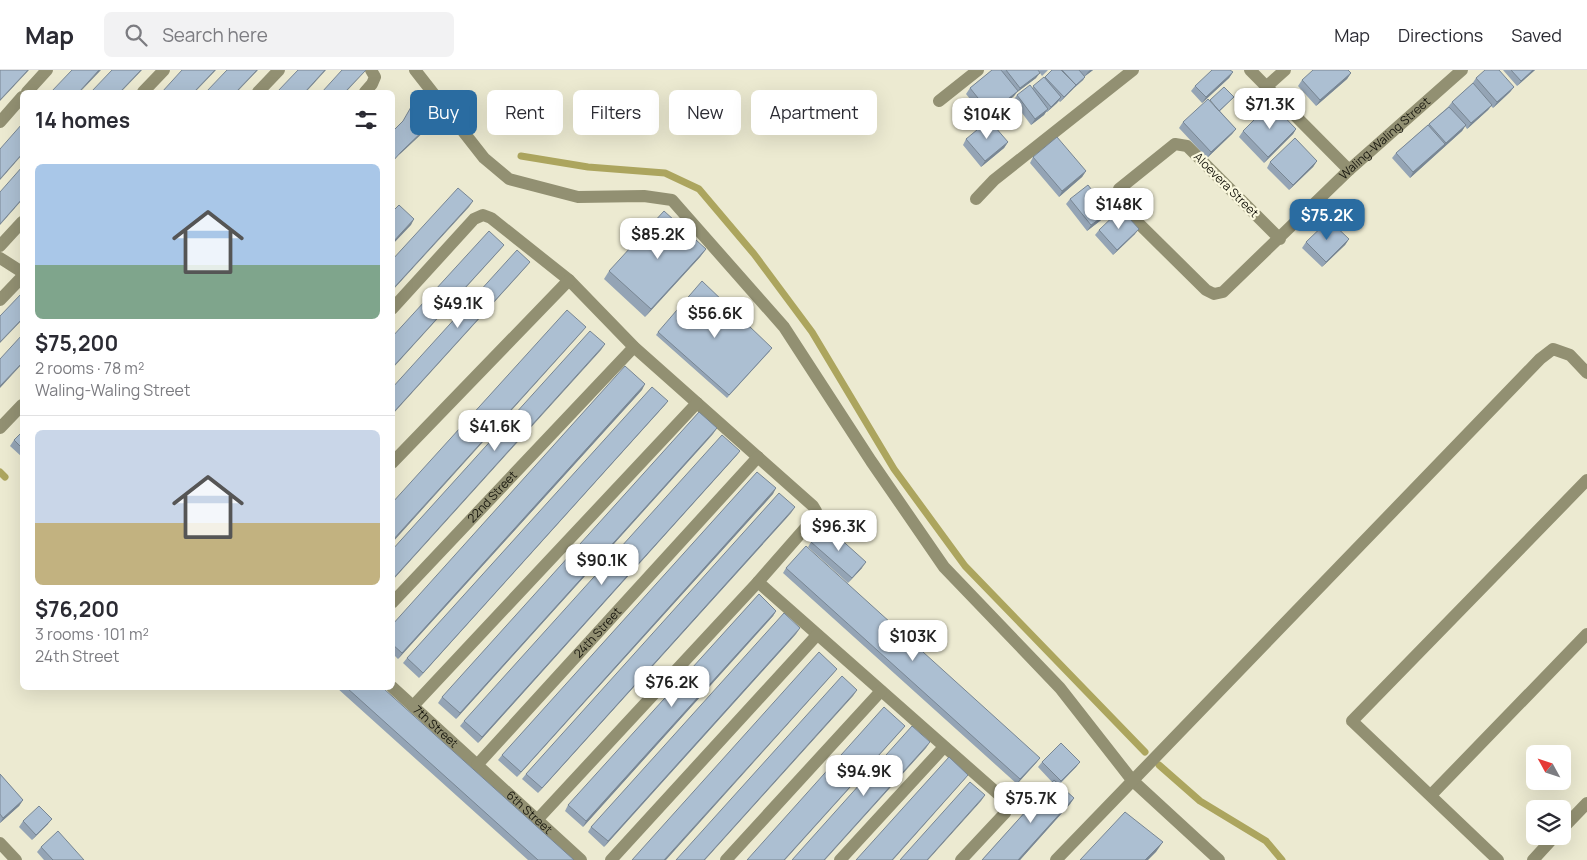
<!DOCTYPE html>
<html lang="en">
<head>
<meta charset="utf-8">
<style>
  body { margin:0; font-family:Manrope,sans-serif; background:#f2f2f3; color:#2b2b33; height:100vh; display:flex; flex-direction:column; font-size:19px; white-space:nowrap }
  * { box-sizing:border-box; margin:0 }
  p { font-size:16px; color:#7c7c81 }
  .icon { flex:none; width:28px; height:28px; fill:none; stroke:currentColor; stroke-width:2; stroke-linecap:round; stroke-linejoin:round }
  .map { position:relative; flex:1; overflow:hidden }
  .panel { position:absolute; left:20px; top:20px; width:375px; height:600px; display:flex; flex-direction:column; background:#fff; border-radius:8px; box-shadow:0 5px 20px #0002 }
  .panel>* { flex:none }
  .guide { position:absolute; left:410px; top:20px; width:475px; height:45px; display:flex; gap:10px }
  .needle { width:32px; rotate:310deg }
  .controls { position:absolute; left:1526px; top:675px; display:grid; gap:10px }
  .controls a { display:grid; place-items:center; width:45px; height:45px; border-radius:8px; background:#fff; box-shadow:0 5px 20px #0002; font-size:25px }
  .price { position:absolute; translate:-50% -42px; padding:0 11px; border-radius:10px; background:#fff; color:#222; font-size:16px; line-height:32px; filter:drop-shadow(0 1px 2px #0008) }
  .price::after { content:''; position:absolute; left:50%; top:30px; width:15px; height:11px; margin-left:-8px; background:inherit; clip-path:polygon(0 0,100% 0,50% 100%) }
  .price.on { background:#2a6ca1; color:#fff }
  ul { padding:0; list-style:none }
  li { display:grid; align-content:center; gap:10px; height:265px; padding:0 15px }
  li+li { border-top:1px solid #e1e1e2 }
  li span { display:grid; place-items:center; height:155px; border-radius:8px; color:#555 }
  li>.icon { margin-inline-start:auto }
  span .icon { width:90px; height:90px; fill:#fffc; stroke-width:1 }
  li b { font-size:21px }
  h2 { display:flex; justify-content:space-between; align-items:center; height:60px; padding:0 15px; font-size:21px }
  .chip { padding:0 18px; border-radius:8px; background:#fff; box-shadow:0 5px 20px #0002; font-size:18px; line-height:45px }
  .chip.on { background:#2a6ca1; color:#fff }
  header { display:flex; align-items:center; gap:30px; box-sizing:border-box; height:70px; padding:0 25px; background:#fff; border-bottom:1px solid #e1e1e2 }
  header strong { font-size:24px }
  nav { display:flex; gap:28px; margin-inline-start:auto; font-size:18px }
  .search { width:350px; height:45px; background:#f2f2f3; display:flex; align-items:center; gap:12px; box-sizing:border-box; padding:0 18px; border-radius:8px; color:#7c7c81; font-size:19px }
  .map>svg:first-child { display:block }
</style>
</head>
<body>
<header>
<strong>Map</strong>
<div class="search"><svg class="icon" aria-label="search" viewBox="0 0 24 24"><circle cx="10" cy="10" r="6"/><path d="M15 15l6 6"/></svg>Search here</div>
<nav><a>Map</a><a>Directions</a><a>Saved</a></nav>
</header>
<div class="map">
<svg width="1587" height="790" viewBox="0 0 1587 790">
  <rect width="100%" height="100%" fill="#ecead1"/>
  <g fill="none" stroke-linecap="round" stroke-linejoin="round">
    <path stroke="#aca55e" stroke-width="7" d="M521,86L588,97L665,103L699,119L754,184L812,262L894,399L965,496L1145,682
      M0,402L5,407
      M1159,695L1200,731L1266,771L1282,790"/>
    <g stroke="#929072" stroke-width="12">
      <path d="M415,0L484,88L509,109L578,127L644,126L672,130L784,257L871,391L944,497L1060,618L1132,710L1219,790"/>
      <path d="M1250,0L1349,100"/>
      <path d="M1266,17L1285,0"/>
      <path d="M27,22L47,0"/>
      <path d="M143,22L164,0"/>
      <path d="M258,22L279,0"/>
      <path d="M365,22L372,14L375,7L371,0"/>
      <path d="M939,31L978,0"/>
      <path d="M0,52L22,27"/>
      <path d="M976,129L994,110L1133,0"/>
      <path id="s1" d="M1280,169L1187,76L1175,74L1119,119L1117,127L1118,133L1206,220L1214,224L1223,222L1349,100L1462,0"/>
      <path d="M0,176L22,152"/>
      <path d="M0,188L22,202"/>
      <path d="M0,230L22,207"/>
      <path d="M392,239L474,149L483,145L491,148L569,210L634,277L813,436L816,441L815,447L758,512L1005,730L1007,736L1005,743L961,790"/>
      <path d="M0,358L22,335"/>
      <path d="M392,393L569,210"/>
      <path id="s2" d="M392,533L634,277"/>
      <path id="s3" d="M392,617L581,790"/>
      <path d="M413,636L697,333"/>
      <path id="s4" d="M477,695L758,387"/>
      <path d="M1431,725L1587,564"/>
      <path d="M537,750L758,512"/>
      <path d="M1562,759L1587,733"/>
      <path d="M0,773L16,790"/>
      <path d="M611,790L817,565"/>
      <path d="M726,790L881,621"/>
      <path d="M840,790L944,677"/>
      <path d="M1056,790L1540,289L1553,279L1570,285L1587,303"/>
      <path d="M1498,790L1352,651L1587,410"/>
      <path d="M1533,790L1555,766"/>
    </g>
  </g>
  <path fill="#94a4b5" d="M992,0H1038L1036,8L1016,23L1014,26L986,49L966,24L970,18Z
    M1038,0H1048L1042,6Z
    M1052,0H1093L1085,6L1083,10L1074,18L1060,32L1059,31L1047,42H1046L1044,45L1031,55L1013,31L1017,25L1032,18L1044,8Z
    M1503,0H1535L1517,16Z
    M1233,2L1229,8L1202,33L1191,21L1195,16Z
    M1351,3L1347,9L1316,36L1298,16L1302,10Z
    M1476,8L1514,17L1510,22L1493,38L1491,36L1488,40L1467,59L1465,56L1462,61L1441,80L1410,108L1392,88L1396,83L1448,37L1452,32L1472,14Z
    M1234,27L1220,41L1236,59L1232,64L1207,88L1179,58L1183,52Z
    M1296,59L1293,64L1264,93L1239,67L1243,61Z
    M966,69L1008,72L1004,78L981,97L963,75Z
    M1033,87L1086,101L1082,107L1059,127L1030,93Z
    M1317,91L1313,97L1289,120L1267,98L1270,92Z
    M1070,129L1105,147L1087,161L1066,134Z
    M1099,160L1135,164L1113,185L1095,165Z
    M1349,169L1345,175L1322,197L1302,178L1306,172Z
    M706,179L700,187L645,247L604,209L609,201Z
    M658,262L770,281L727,328L656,265Z
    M642,320L398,589L392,583V555Z
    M668,331L664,336L419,608L403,593L407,588Z
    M22,362V387L10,376L14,370Z
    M713,364L456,649L438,633L442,627Z
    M740,381L736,386L478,673L460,656L464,651Z
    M773,424L517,707L498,690L502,685Z
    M791,443L538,723L522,709L526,704Z
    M811,472L862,498L848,513L808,477Z
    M786,498L1040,688L1036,693L1017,714L783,503Z
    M776,541L773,546L583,757L565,741L568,735Z
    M796,564L604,777L588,762L591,757Z
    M337,618H383L574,790H528Z
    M1042,692H1080L1076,697L1059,715L1074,728L1070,734L1020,790H982L1052,712L1038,697Z
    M0,704L23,730L19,736L0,753Z
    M23,751L48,754L32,770L19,757Z
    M41,777L84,790H44L37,782Z"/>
  <path fill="#788693" d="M28,0H29L0,31V30Z
    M99,0H101L80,22H79Z
    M141,0H142L121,22H120Z
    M215,0H216L195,22H194Z
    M257,0H258L237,22H236Z
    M325,0H326L306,22H305Z
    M366,0L346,22H345Z
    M1090,0H1093L1084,7L1088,2Z
    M1533,0H1535L1517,16L1521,11Z
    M1233,2L1229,8L1202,33L1206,27Z
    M1040,3L1036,8L1016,23L1020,18Z
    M1351,3L1347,9L1316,36L1320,30Z
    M1085,7L1083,10L1074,18L1060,32L1064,27Z
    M1514,17L1510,22L1493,38L1497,32Z
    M1018,21L1014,26L986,49L990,43Z
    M1061,27L1057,33L1047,42L1051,37Z
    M1492,35L1488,40L1467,59L1471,53Z
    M1048,39L1044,45L1031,55L1035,49Z
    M429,55L428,58L399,85L401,82Z
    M1466,55L1462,61L1410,108L1413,102Z
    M1236,59L1232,64L1207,88L1211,82Z
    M1296,59L1293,64L1264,93L1268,87Z
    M1008,72L1004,78L981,97L985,91Z
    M22,84V85L0,110V109Z
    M1317,91L1313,97L1289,120L1293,115Z
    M1086,101L1082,107L1059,127L1062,121Z
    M22,129V130L0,155V154Z
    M473,131L469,137L392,221V220Z
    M1109,142L1105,147L1087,161L1091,155Z
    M414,149L411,155L392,175V173Z
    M1139,159L1135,164L1113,185L1117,180Z
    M1349,169L1345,175L1322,197L1326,192Z
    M504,175L500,180L392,299V298Z
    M706,179L700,187L645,247L651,239Z
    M530,192L526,197L392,345V344Z
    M22,249V250L0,273V272Z
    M586,257L582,262L392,473V471Z
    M605,274L601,280L392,511V510Z
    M22,293V294L0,318V316Z
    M645,314L642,320L398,589L402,583Z
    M668,331L664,336L419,608L423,603Z
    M717,358L713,364L456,649L460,643Z
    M740,381L736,386L478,673L482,667Z
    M776,418L773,424L517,707L521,702Z
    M795,437L791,443L538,723L542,718Z
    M866,492L862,498L848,513L852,508Z
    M776,541L773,546L583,757L586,751Z
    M800,558L796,564L604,777L608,771Z
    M837,599L833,604L666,790H664Z
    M857,620L853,626L705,790H704Z
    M905,656L901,661L785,790H784Z
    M930,672L926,678L825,790H824Z
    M1040,688L1036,693L1017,714L1020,709Z
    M1080,692L1076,697L1057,716L1061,711Z
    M968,705L964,710L893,790H892Z
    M985,725L981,731L928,790H927Z
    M1074,728L1070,734L1020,790H1018Z
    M23,730L19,736L0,753L3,748Z
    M52,749L48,754L32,770L36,765Z
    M1163,772L1156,782L1148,790H1145Z"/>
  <path fill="#acbfd2" stroke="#788693" d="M0,0H28L0,30Z
    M72,0H99L79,22H51Z
    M112,0H141L120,22H91Z
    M182,0H215L194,22H162Z
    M227,0H257L236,22H206Z
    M298,0H325L305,22H277Z
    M342,0H366L345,22H322Z
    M992,0H1001L1018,21L990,43L970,18Z
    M1006,0H1038L1040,3L1020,18Z
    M1052,0H1061L1076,15L1064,27L1045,7Z
    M1062,0H1079L1085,7L1076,15Z
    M1212,0H1230L1233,2L1206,27L1195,16Z
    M1313,0H1348L1351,3L1320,30L1302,10Z
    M1485,0H1499L1514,17L1497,32L1476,8Z
    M1511,0H1533L1521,11Z
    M1044,7L1061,27L1051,37L1033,16Z
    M1473,13L1492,35L1471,53L1452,32Z
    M1030,15L1048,39L1035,49L1017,25Z
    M1224,17L1234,27L1219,41L1210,30Z
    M1208,29L1236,59L1211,82L1183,52Z
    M1271,33L1296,59L1268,87L1243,61Z
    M411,37L429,55L401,82L392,92V62L403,51Z
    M1449,37L1466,55L1446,73L1429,54Z
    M989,50L1008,72L985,91L966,69Z
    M22,54V84L0,109V79Z
    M1428,55L1445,74L1413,102L1396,83Z
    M1057,67L1086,101L1062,121L1033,87Z
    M1295,68L1317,91L1293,115L1270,92Z
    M22,97V129L0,154V122Z
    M1088,115L1109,142L1091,155L1070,129Z
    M458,118L473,131L392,220V190Z
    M399,135L414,149L392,173V142Z
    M1121,139L1139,159L1117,180L1099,160Z
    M664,141L706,179L651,239L609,201Z
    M1329,150L1349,169L1326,192L1306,172Z
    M489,161L504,175L392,298V267Z
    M517,180L530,192L392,344V318Z
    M702,211L772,278L729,325L658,262Z
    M22,223V249L0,272V246Z
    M567,240L586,257L392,471V433Z
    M590,261L605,274L392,510V480Z
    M22,265V293L0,316V289Z
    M625,296L645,314L402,583L392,574V555Z
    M652,317L668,331L423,603L407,588Z
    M699,342L717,358L460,643L442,627Z
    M22,362V378L14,370Z
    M722,365L740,381L482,667L464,651Z
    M757,402L776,418L521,702L502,685Z
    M779,423L795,437L542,718L526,704Z
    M826,456L866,492L852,508L811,472Z
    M806,476L1040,688L1020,709L786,498Z
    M759,524L776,541L586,751L568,735Z
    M784,543L800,558L608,771L591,757Z
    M819,582L837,599L664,790H632Z
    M842,606L857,620L704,790H676Z
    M347,618H383L574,790H538Z
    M884,637L905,656L784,790H747Z
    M912,656L930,672L824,790H792Z
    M1061,673L1080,692L1061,711L1042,692Z
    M949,687L968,705L892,790H856Z
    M0,704L23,730L3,748L0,744Z
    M1054,710L1074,728L1018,790H982Z
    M970,712L985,725L927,790H900Z
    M39,736L52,749L36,765L23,751Z
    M1125,742L1163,772L1145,790H1080Z
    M58,761L84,790H53L41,777Z"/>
  <g text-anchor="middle" stroke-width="4.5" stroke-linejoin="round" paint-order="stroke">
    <g font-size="12" fill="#1a1910" stroke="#faf8de">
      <text dy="4" stroke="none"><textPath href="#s1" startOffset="595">Waling-Waling Street</textPath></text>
      <text transform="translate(1226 115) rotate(45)" y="4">Aloevera Street</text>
      <text dy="4" stroke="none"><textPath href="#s2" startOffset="146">22nd Street</textPath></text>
      <text dy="4" stroke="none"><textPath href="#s4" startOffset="179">24th Street</textPath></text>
      <text dy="4" stroke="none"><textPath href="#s3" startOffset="59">7th Street</textPath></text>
      <text dy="4" stroke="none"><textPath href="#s3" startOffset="186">6th Street</textPath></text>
    </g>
  </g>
</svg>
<div class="controls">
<a><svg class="needle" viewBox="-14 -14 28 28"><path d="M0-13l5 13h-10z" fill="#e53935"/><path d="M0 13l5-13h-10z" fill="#7c7c81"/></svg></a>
<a><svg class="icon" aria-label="layers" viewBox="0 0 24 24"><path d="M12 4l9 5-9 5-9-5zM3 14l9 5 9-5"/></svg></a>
</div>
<b class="price" style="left:1270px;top:60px">$71.3K</b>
<b class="price" style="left:987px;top:70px">$104K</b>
<b class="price" style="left:1119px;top:160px">$148K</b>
<b class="price on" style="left:1327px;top:171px">$75.2K</b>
<b class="price" style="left:658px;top:190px">$85.2K</b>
<b class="price" style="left:458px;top:259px">$49.1K</b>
<b class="price" style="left:715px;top:269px">$56.6K</b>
<b class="price" style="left:495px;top:382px">$41.6K</b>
<b class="price" style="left:839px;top:482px">$96.3K</b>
<b class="price" style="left:602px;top:516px">$90.1K</b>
<b class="price" style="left:913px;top:592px">$103K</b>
<b class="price" style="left:672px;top:638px">$76.2K</b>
<b class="price" style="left:864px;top:727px">$94.9K</b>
<b class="price" style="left:1031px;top:754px">$75.7K</b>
<div class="guide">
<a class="chip on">Buy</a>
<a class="chip">Rent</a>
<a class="chip">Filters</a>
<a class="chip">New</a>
<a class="chip">Apartment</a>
</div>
<section class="panel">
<h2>14 homes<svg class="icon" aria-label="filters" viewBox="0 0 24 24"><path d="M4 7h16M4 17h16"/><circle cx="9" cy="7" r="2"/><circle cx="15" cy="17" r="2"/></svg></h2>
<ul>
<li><span style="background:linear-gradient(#a9c7e8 65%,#7fa58c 0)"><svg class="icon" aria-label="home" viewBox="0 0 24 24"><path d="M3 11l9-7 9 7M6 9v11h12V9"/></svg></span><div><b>$75,200</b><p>2 rooms · 78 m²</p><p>Waling-Waling Street</p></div></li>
<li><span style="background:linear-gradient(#c9d6e8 60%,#c2b280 0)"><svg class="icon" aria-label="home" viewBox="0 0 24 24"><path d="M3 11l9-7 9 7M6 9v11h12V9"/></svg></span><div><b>$76,200</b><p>3 rooms · 101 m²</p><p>24th Street</p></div></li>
</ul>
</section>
</div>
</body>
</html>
